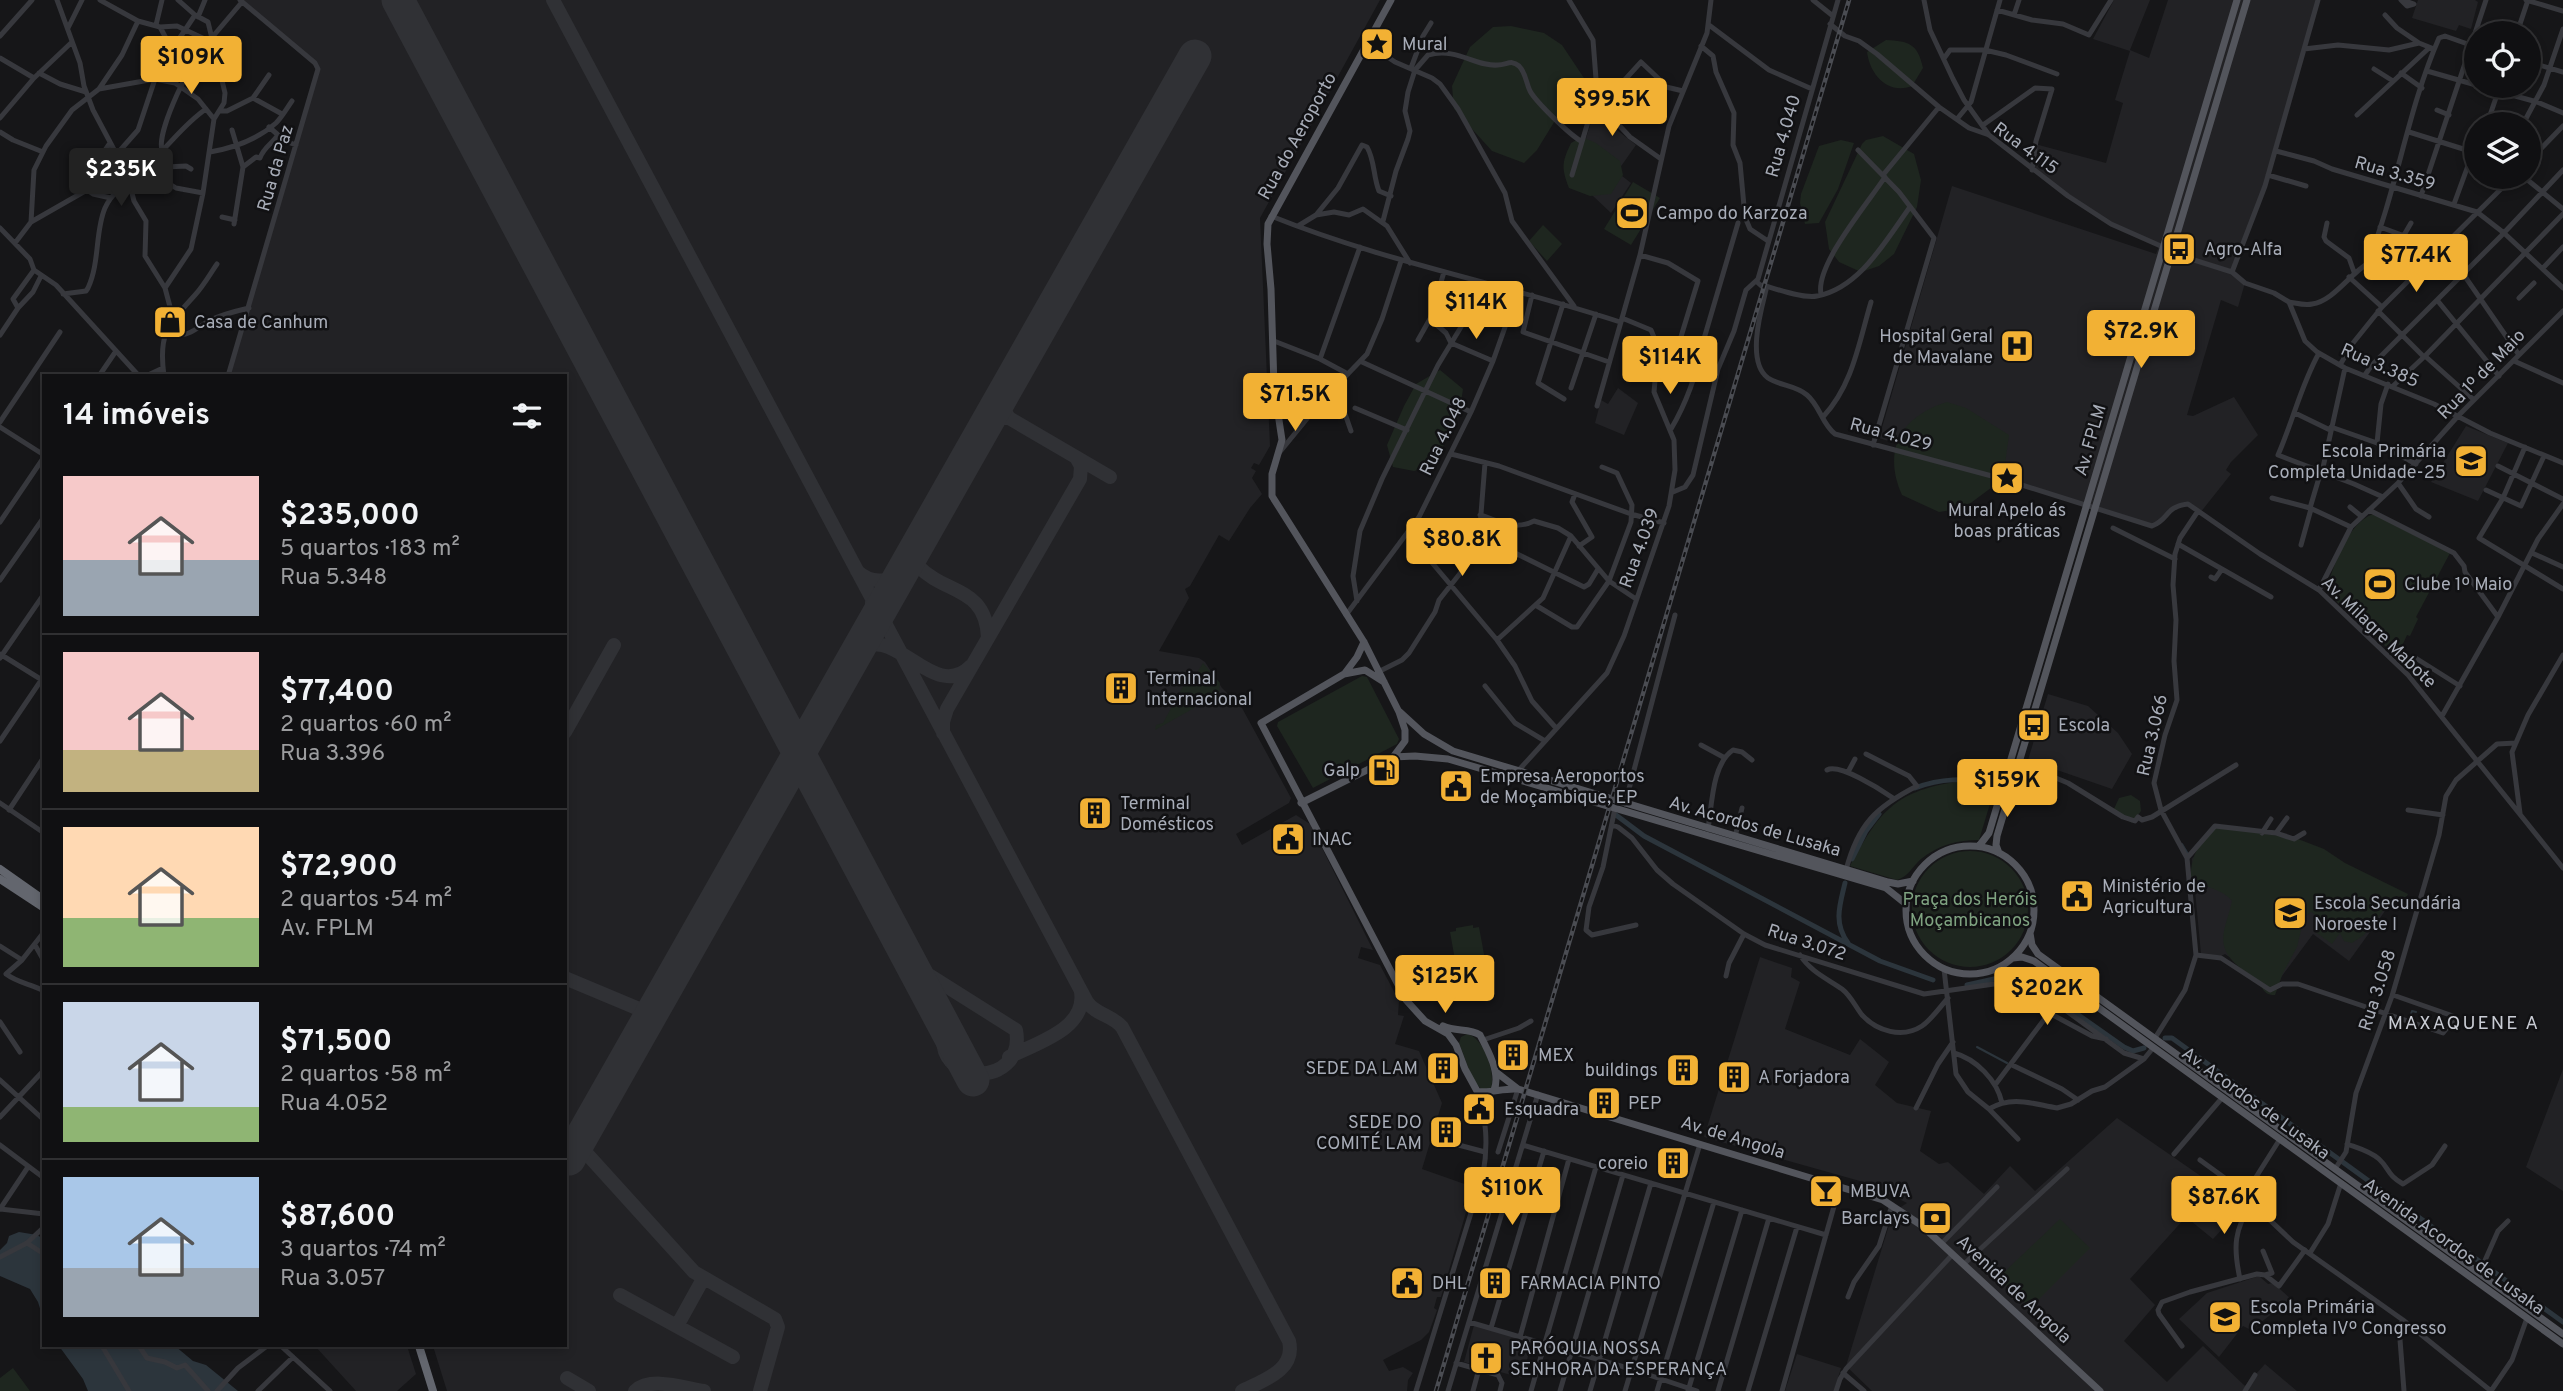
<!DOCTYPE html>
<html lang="pt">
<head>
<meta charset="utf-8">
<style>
  body { margin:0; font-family:Overpass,sans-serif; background:#19191b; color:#f1f3f6; height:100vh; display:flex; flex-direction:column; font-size:26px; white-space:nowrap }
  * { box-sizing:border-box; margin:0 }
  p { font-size:23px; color:#9c9d9f }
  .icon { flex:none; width:38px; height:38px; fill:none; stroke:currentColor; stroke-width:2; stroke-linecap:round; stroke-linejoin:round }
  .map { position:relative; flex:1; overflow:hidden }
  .sheet { position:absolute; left:42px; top:374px; width:525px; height:973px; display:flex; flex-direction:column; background:#101012; border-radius:0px; box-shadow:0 4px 10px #0003,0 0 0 2px #303032 }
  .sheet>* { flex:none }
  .tools { position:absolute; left:2464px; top:21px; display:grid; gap:14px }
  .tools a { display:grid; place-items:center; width:77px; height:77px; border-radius:50%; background:#101012; box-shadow:0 4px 10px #0003,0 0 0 2px #303032; font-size:35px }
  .price { position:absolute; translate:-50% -60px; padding:0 16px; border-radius:7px; background:#f2b134; color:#111; font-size:23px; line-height:46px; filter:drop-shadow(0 2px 4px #0008) }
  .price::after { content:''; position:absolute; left:50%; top:42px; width:21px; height:16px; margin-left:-10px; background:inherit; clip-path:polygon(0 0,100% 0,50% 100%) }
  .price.on { background:#222; color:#fff }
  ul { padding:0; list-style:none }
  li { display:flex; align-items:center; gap:21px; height:175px; padding:0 21px }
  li+li { border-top:2px solid #303032 }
  li span { display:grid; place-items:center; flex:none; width:196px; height:140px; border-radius:0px; color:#555 }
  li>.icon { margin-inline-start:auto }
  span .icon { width:84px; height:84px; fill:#fffc; stroke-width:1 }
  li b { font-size:30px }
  h2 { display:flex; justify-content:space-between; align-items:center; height:84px; padding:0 21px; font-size:30px }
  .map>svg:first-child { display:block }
</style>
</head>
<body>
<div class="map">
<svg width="2563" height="1391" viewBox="0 0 2563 1391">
  <rect width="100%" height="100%" fill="#161618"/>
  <path fill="#222225" d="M243,0H1380L1260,218L1270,446L1259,465L1254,463L1251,468L1256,471L1252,478L1262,494L1250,508L1229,541L1219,535L1190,586L1185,589L1189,598L1159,651L1199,658L1205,662L1222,688L1242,708L1291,798L1289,803L1236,834L1242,845L1296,815L1310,824L1373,950L1361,947L1358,958L1380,965L1399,1001L1398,1015L1404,1016L1395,1044L1419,1051L1442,1103L1422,1169L1473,1187L1470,1198H1465L1463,1205L1467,1209L1441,1297H1437L1434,1308L1437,1310L1429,1332L1421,1340L1383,1360L1389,1371L1403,1367L1413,1373L1408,1380L1407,1391H447L433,1346H565V376H226L318,66Z
    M2114,0H2150L2130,50L2149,58L2168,0H2318L2276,151L2233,272L2245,283L2238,307L2221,300L2187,415L2193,416L2234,397L2258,435L2231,462L2226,470L2231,474L2200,513L2188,504L2167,514L2152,526L2080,504L1879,438L1952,186L2156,254L2159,246L2111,224L2032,170L2035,144L2106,163L2123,103L2115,100L2130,51L2093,39Z
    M2418,0H2475L2478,2L2471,29L2459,25L2456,31L2412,18Z
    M1594,112L1636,145L1617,172L1631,183L1611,213L1574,178Z
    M1618,388L1638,403L1624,435L1595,423L1601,400L1608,404Z
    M2466,426L2508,443L2478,501L2431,482Z
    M2048,694L2088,706L2118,733L2132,754L2112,789L2028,760Z
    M2216,827L2398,893L2349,961L2313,934L2273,988L2225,954L2221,956L2201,954L2192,859Z
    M1760,957L1792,968L1791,977L1800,982L1785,1029L1850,1055L1860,1039L1889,1062L1875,1085L1897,1103L1931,1111L1920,1151L1939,1164L1948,1162L1984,1194L2010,1166L2035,1191L2117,1118L2244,1206L2213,1239L2186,1217L2130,1279L2155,1305L2124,1341L2167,1382L2203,1346L2245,1386L2265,1364L2297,1391H1872L1846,1366L1893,1212L1907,1203L1867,1183L1704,1137Z
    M2563,1069V1191L2526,1167Z
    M2259,1276L2268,1284L2273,1283L2291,1299L2251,1330L2243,1326L2219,1357L2179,1319L2207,1293Z
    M1474,1325L1532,1342L1522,1378L1464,1362Z
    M315,1346H407L416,1374L397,1391H356Z
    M1797,1354L1841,1368L1834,1391H1785Z"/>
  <path fill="#1e261f" d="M1511,26L1544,33L1562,45L1584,78L1583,103L1556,119L1537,150L1524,163L1492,151L1454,109L1452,86L1470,47L1493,27Z
    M1886,40C1909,41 1918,44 1923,68L1912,86C1888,95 1870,75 1867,52Z
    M1883,136L1914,154L1921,180L1917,207L1894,254L1879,266L1861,272L1839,262L1829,249L1825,222L1862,144L1866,140Z
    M1582,137L1596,143L1620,161L1623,175L1611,194L1590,196L1569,188C1561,168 1562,162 1571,143Z
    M1841,140L1854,143L1838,189L1819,223L1805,224L1800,203L1801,194L1819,146Z
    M1633,182L1660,198L1631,245L1604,229Z
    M1543,225L1562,244L1547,261L1529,241Z
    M1440,370L1463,389L1459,416L1433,466L1414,471L1393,467L1387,445L1404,406L1416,384Z
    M1947,402L1966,408L2009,435L2003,479L1968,505L1952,510L1939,512L1902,495C1882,450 1901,416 1947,402Z
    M2373,514L2450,553L2416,617L2418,619L2410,636L2407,635L2397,657L2325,591C2335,566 2346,524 2373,514Z
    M1203,663L1220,683L1219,694L1155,730L1156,725L1163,723L1186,681L1201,676L1198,671Z
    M1362,676L1367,677L1399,739L1397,744L1313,788L1277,726L1278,722Z
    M1955,782L1996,784L1979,840C1958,840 1938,845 1921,859C1912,867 1909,876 1897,880L1850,866C1879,813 1893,792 1955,782Z
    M2131,795L2140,801L2141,811L2132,823L2113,811L2119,798Z
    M2217,826L2298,839L2324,849L2345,863L2408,894L2406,898L2396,896L2392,899L2364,935L2352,943L2344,941L2340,933L2332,944L2314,931L2321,921L2335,929L2311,912L2304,918L2297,947L2283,973L2275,995C2262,995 2264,987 2255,979C2250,974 2243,971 2238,966C2213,944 2226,929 2232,901C2222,888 2203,888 2191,878C2190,856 2201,839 2217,826Z
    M1912 909a58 58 0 1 1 116 0a58 58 0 1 1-116 0Z
    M1473,925V928L1479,927L1486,965L1481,966V968L1457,971L1450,932L1456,931V928Z
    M1467,1034C1484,1037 1496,1074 1491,1088L1482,1090L1473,1080L1459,1043L1461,1037Z
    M2060,1219L2090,1248L2030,1308L1998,1278Z
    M13,1368L30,1391H0V1378Z"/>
  <path fill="#2c353c" d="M19,1232L37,1235L44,1239V1321L38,1302L30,1289L0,1276V1250L7,1243L9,1236Z
    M59,1346H175L193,1361L206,1365L238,1391H88L83,1379Z"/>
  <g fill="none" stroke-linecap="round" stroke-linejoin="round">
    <path stroke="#2c353c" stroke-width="2" d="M2182,844L2188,854
      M1968,985L2012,975L2023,976L2124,1047L2133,1051L2144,1048
      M2409,1019L2412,1011L2416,1012
      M1977,1047L2007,1063"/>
    <path stroke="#2c353c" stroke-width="5" d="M1915,788C1941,778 1965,778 1992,783
      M1614,816L1616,815L1644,836L1880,961L1933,980
      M1852,859L1866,831L1879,814
      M1845,883C1840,904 1833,923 1848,943
      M1967,985L2012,975L2023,976L2124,1047L2133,1051L2144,1048
      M2165,1038H2172L2563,1322"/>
    <path stroke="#303135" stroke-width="14" d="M553,0L1087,1002C1096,1015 1112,1015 1122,1027L1289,1341C1296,1370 1264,1380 1242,1391
      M1009,418L1110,477
      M984,429L996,418H1009L1003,409L1004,395
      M923,536L915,553L918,566C946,595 986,586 988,638
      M857,571C873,586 890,580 909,576
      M868,633L873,618L872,603
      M855,656C890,613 932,706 971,666
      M565,732L614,645
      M943,733V722L947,709L1080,479L1081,466L1076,457
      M908,958L924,972L1016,1030C1027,1089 929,1088 945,1027
      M565,978L651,1014
      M1009,1057C1036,1043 1087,1029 1081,992
      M578,1144L694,1272L775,1319L778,1327L760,1391
      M620,1295L733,1357
      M677,1326L703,1279
      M567,1378L589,1391
      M635,1391C651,1376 684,1388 704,1391"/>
    <path stroke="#303135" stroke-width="33" d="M398,0L973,1080
      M569,1159L1195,56"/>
    <path stroke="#37383d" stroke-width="5" d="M57,0L80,63L84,86L93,110L127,174L134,201L146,221L145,256L165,288L173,318
      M100,0L138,21L160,27L177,26L209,41L242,2
      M1569,0L1593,40L1597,92L1601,106L1630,137L1661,159
      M1813,0L1833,16
      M1924,0L1930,30L1953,79L1964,100L1989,135
      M2401,0L2407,6L2414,4L2402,0
      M2526,0L2563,11
      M1997,10L2032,20L2063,24L2089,35L2111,0
      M2014,15L2019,0
      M2385,15L2397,28L2419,43
      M198,17L205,0
      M1830,24L1845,36L1859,41L1877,54L1939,107L1969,128L1989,135L2068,196L2111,224L2163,247
      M156,25L162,0
      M1709,25L1769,70L1812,89
      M160,27L168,42L165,62L175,83L198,99L214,119
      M68,28L82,0
      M2517,33L2528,0
      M0,36L32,0
      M1367,43L1395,62L1432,78L1440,84L1458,109L1505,193L1512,221L1574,306
      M1701,46L1713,56L1716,72L1734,113L1733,145L1740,163L1745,217L1750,229L1768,241
      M2304,49L2338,45L2389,50L2419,43L2434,49
      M167,57L195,15
      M1945,57L1950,50H1985L2006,55L2057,74
      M0,58L34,78
      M2529,62L2563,72
      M1411,68L1423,36L1431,23
      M2374,69L2393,81
      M2427,71L2476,85
      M39,73L60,84L86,92
      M2401,73L2422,88
      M2479,86L2537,102L2563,113
      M99,89L122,55L138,21
      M253,98L269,75
      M1601,106L1641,62L1660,80L1662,86L1683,91
      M2437,110L2449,115
      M219,111H227L253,98L282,114
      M2357,115L2429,48
      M0,118L34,78L72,42
      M1957,119L1971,102L2000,0
      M2487,124L2500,86
      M2523,124L2544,85L2563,29
      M1983,125L2035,88L2052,89L2036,141L2032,170
      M269,127L285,141L296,145
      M232,130L243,167L234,224
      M0,132L13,140L43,152
      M2409,132L2476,153
      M162,150C156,131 194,54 209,41
      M1858,150L1899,192L1934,238L1873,445
      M2276,151L2314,161L2332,169L2477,212L2504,233L2563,288
      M210,152C233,148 258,139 276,123C282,117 287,108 292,101
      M116,155L138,130L155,79
      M155,157L166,167L186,166L191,169
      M2529,161L2563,126
      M243,167L256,157L260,158C264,147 272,144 278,135
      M140,170L157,176L176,188L203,193
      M1572,175L1597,92
      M1883,175L1939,107
      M2268,175L2306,186
      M2524,177L2563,209
      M87,190L93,194L111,198
      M2421,196L2486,0
      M2454,204L2473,152
      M1316,215L1338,188L1362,145L1367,147C1375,161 1373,176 1379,191L1391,196
      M1271,216C1385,262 1505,284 1620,322
      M222,217L235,220
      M1383,221L1396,171L1408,139L1410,131L1405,111L1408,92L1415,70L1428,55C1457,47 1476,67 1498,65C1507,65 1511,59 1519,66C1526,73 1526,83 1530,91C1536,102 1570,135 1581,141
      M31,222L34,170L46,146L72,110L99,89L155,79L175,83
      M2327,223L2324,237L2326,241L2349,258L2354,272
      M1298,226L1316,215L1334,212L1349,215L1363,209L1387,226L1410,263
      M2380,227L2440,249
      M0,228L30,259L34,270L56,285L139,376
      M2404,235L2411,223
      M15,243L31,222L87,190L92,169L110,143
      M2444,246L2519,355
      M2172,253L2232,272L2245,283L2274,293L2289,302L2305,341L2317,352L2345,368L2434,404L2490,433L2563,463
      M1640,255L1668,263L1698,281L1676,353
      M2543,268L2563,247
      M1444,272L1430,319L1446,333L1451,343L1493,361
      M2232,272L2265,186L2318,0
      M2349,277L2382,307
      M1757,282L1766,290C1761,310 1746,362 1768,378C1780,386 1795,385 1807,395C1820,406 1822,424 1835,434L2003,479L2152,526C2170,519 2164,507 2188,504L2260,554L2319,590L2408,675L2563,868
      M1763,285C1776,289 1804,299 1817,296C1860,288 1886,240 1910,207
      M165,288L191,249L203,193L214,119L224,103L225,93L208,22L195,15L178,0
      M63,294L86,291L88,288C100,262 95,231 105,208C113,189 143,169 159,154C175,138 187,122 206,109
      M1821,294C1815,265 1868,203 1885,177
      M1532,295L1523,332L1609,362
      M2519,298L2534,283
      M2437,300L2499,376
      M2289,302C2296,303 2305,306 2312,304C2333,301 2349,275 2367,264C2397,191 2407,111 2439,38L2445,36L2476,47
      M1563,304L1538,383L1564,399
      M18,308L13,299L34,270
      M2378,311L2424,357
      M166,332C191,339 191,330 211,320C223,314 236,311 249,308
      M0,335L18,308L33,292L41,276
      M1418,340L1431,317
      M1274,341L1320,359L1348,374
      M2319,353C2301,385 2293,421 2278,455L2354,484L2383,497
      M2425,356L2474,400
      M1320,359L1360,247
      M2514,361L2563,383
      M1362,362L1471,412
      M1658,365L1693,381
      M2340,365L2353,343L2382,307L2513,177
      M2365,375L2371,366L2501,236L2563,170
      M99,376L116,351
      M146,376L163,368
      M164,376C158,333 168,325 195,295C204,285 210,274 217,264
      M228,376L318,69L315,63L240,0
      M2393,386L2425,356L2563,214
      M1336,388L1351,431
      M1571,388L1596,314
      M1597,406L1640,255L1669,126L1707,33L1711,0
      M1355,408L1407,430
      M2295,413L2330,430
      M1823,417C1853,385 1859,342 1871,302
      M0,422L60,332
      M0,427L44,455
      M2331,427L2377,443L2416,464
      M1671,429C1687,402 1697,373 1703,342L1738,223
      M2377,443L2381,404L2388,384
      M2525,447L2503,498L2479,538L2563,589
      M1279,453L1319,404L1367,354L1382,319L1401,261
      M1451,454L1499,466L1631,514L1664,523
      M2498,466L2563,499
      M2322,472L2345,368
      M2398,483L2416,509L2429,517
      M2486,490L2521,506L2544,456
      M1673,492L1685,487L1693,475L1718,369L1734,331L1746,290L1758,279L1838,0
      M1575,494L1572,502L1592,537L1579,546
      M2272,498L2310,508L2351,527
      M2350,507L2361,516
      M2310,508L2321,471
      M2369,510L2454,553L2464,566L2465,572L2498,617
      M1480,515C1500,521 1514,531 1534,521L1558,528L1571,536L1609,581L1636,599
      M0,522L44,457
      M2113,528L2175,559
      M1407,533L1497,640L1515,666L1532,701L1556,728
      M2178,544L2271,597
      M2301,545L2311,509
      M1503,547L1584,587L1589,584L1598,569
      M2532,553L2563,567
      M2211,577L2215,579L2222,569
      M0,580L44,517
      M2319,590L2351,527L2398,483L2458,416L2563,311
      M1357,601L1353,576L1360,531L1382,479L1438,365L1461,327
      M1537,606L1572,627H1577L1609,581L1631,522L1632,505L1617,473L1602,467
      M1346,615L1419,517L1471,412L1493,361L1509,316L1521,292
      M1497,640L1543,598L1571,536
      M0,654L42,680
      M2414,657L2460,686
      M0,658L44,594
      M1380,671L1402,660L1409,653L1435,612L1439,600L1473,557L1479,539L1485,463
      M1485,686L1515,723L1545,741
      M2442,716L2498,617L2538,539L2563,504
      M0,741L44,676
      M1701,745L1725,758
      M2019,763L2068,783L2123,817L2135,821L2138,817L2142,820L2152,817L2236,765
      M1827,770C1839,763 1880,789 1893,798
      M1518,771L1607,673L1624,636L1669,506L1675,470L1674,440L1654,392L1658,347L1651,330L1622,318
      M1848,772L1855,759
      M0,803L44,833
      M1625,804L1675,615
      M1615,808L1603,867L1589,907L1586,930L1592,935L1636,925
      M9,810L44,757
      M2408,810L2443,815
      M2520,813L2512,752L2528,715L2563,655
      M1612,825L1618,827L1632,838L1657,870L1673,884L1744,934L1765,945L1924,994L2015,981L2031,985L2124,1053L2144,1059L2153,1048
      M1708,829C1712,805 1712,764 1733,750L1742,752L1752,760
      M2262,833L2271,819
      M2276,833L2287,818
      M1735,837L1742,808
      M2187,858L2215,826L2276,833L2294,839L2304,833
      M1846,870C1858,824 1876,807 1917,786L1909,776L1866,754
      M44,932L22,960L6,974C18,983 31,984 44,991
      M35,945L44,961
      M0,946L22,960
      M1800,955C1811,972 1826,978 1842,989C1851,996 1855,1006 1862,1015C1877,1031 1902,1039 1922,1026C1931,1020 1940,1007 1948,998
      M2196,955L2221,958L2270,990L2282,984H2298L2443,1033L2456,1017L2393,995
      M1944,969L1956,1074L1968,1092L1989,1109L2018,1139
      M1726,976L1729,963L1744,934
      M1997,985L2092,1036L2106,1039
      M0,1022L20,1052
      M2155,1038L2185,990L2196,955L2187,858L2161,810L2154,783L2165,735L2177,700L2174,661L2176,620L2173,585L2175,554L2180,538L2198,511
      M1483,1040L1519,1028L1531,1021
      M1954,1053C1976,1059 1997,1080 2002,1103
      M2012,1065L2062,1089L2078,1100
      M0,1080L44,1120
      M1995,1085L2049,1013
      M1916,1108L1938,1064L1953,1042
      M1989,1109C2012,1095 2033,1104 2057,1108L2071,1104L2092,1091L2105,1087L2144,1059
      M1484,1112L1491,1091
      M0,1117L44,1070
      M1441,1123L1438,1133L1441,1138L1451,1143L1485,1152
      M2280,1139L2251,1185L2248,1195L2256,1207L2293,1242L2403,1320L2491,1391
      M2347,1144C2358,1148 2370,1151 2379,1159C2390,1169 2387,1175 2403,1184L2432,1165L2445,1146
      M0,1145L44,1178
      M1523,1145L1826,1235
      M1498,1152L1518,1089
      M2174,1154L2222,1098
      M2200,1160L2248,1195
      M2335,1169L2346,1152L2356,1093L2392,996L2439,835L2446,796L2456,780L2497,744L2516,743
      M0,1209L28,1167
      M0,1209L44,1214
      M27,1243L44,1254
      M1942,1243L1997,1187
      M2263,1251L2272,1273L2265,1275
      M2310,1253L2328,1224L2341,1183
      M0,1257L27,1243L44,1227
      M1964,1264L2067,1169
      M2479,1274L2498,1231L2508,1221
      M2240,1279C2233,1247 2234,1230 2252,1202
      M1848,1297L1854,1282L1879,1246L1892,1205
      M2403,1320L2399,1327L2404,1391
      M1469,1322L1631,1369L1697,1391
      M1491,1328L1544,1151
      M1520,1337L1569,1159
      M102,1346L129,1391
      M139,1346L147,1358L165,1362L177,1368L185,1365L208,1391
      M281,1346L330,1391
      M2182,1346L2159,1314L2158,1310L2162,1302L2190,1292L2257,1274L2265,1275L2279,1286L2305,1250
      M1456,1363L1498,1375L1502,1383L1500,1391
      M1843,1373L1864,1391
      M217,1391L238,1368L267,1346
      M258,1391L293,1357
      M1416,1391L1483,1174C1488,1148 1487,1116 1477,1091
      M1448,1391L1538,1094
      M1473,1391L1479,1369
      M1531,1391L1596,1167
      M1560,1391L1623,1175
      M1590,1391L1651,1183
      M1625,1391L1700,1144
      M1657,1391L1714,1202
      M1688,1391L1742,1210
      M1718,1391L1769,1218
      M1748,1391L1797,1227
      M1782,1391L1840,1185
      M1836,1391L1840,1379L1846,1369L1953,1254
      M2245,1391L2255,1375
      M2491,1391L2512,1360L2527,1318"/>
    <path stroke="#53555c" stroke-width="7" d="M1345,673L1357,657L1364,642
      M1384,682L1365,670L1344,674L1261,723L1406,1000L1425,1021L1448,1034L1456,1045L1465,1069L1477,1091C1487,1094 1503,1088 1517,1089
      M1400,712L1424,734L1453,751L1888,882L1898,884L1913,881
      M1393,757L1415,756L1448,759L1886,888L1906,904
      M1301,803L1393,757L1405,741V730L1399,712L1364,642L1272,496V474L1282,440L1274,387L1271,289L1267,244L1268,224L1391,0
      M1906 910a64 64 0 1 1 128 0a64 64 0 1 1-128 0Z
      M1979,846L1989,833L2237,0
      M1999,853L1996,845L1997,836L2247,0
      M2030,933L2032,945L2038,954L2563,1334
      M2013,958L2022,957L2034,961L2563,1344
      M1443,1026C1456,1032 1469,1028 1480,1035C1488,1050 1501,1074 1494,1090
      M1496,1072L1518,1089L1883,1200L1921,1225L2100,1391"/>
    <path stroke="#63666e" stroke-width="8" d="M0,869L44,900
      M0,879L44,908
      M419,1346L433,1391"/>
    <g stroke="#4a4c52" stroke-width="4.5">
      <path id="rail" d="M1436,1391L1849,0"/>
    </g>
    <use href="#rail" stroke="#111113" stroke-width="2" stroke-dasharray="5" stroke-linecap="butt"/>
  </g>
  <defs>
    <g id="sight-square" transform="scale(1.75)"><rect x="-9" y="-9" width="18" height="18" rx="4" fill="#f2b134" stroke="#111113"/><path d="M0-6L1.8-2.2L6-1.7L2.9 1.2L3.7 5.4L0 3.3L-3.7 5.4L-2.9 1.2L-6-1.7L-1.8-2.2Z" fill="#111"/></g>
    <g id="stadium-square" transform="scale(1.75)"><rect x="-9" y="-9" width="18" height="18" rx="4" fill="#f2b134" stroke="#111113"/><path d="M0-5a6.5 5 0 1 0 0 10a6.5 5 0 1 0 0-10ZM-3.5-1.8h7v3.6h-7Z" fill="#111"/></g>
    <g id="bus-square" transform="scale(1.75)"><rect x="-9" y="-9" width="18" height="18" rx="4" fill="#f2b134" stroke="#111113"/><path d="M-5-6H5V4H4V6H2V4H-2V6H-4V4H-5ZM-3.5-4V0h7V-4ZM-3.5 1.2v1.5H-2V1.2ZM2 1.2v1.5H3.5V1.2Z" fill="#111"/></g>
    <g id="shop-square" transform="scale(1.75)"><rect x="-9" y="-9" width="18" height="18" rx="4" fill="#f2b134" stroke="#111113"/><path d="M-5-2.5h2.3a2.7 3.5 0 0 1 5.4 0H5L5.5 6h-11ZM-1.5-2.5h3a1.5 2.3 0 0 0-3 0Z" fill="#111"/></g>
    <g id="hospital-square" transform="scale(1.75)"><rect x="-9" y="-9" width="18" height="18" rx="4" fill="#f2b134" stroke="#111113"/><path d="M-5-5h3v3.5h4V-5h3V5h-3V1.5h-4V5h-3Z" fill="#111"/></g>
    <g id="school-square" transform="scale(1.75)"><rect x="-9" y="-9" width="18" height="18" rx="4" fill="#f2b134" stroke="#111113"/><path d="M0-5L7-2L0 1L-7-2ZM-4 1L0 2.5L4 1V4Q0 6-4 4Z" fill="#111"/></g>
    <g id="building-square" transform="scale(1.75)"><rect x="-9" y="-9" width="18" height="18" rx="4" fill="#f2b134" stroke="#111113"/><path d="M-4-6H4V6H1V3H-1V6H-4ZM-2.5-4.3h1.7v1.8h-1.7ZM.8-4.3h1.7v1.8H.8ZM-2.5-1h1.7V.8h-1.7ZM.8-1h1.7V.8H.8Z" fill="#111"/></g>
    <g id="fuel-square" transform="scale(1.75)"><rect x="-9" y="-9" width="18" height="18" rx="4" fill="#f2b134" stroke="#111113"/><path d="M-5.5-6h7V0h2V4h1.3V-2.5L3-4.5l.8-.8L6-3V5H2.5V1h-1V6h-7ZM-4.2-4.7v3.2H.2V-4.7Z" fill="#111"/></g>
    <g id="civic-square" transform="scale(1.75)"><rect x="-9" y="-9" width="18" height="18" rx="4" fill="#f2b134" stroke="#111113"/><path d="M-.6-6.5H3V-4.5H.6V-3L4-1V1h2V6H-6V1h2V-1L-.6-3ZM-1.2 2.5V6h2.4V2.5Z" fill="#111"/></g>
    <g id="bar-square" transform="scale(1.75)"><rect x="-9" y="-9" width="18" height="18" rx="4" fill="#f2b134" stroke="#111113"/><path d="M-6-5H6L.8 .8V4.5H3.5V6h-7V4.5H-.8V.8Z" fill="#111"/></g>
    <g id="bank-square" transform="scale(1.75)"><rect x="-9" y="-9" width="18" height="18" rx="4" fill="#f2b134" stroke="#111113"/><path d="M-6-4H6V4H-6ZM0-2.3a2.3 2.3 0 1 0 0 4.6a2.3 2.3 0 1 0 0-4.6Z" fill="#111"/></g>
    <g id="church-square" transform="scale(1.75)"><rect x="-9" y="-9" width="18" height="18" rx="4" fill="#f2b134" stroke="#111113"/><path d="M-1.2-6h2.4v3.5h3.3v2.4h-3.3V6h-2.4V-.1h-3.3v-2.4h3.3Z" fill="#111"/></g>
  </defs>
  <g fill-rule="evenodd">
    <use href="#sight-square" x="1377" y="44"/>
    <use href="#stadium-square" x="1632" y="213"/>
    <use href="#bus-square" x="2179" y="249"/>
    <use href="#shop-square" x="170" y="322"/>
    <use href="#hospital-square" x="2017" y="346"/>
    <use href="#school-square" x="2471" y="461"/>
    <use href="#sight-square" x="2007" y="478"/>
    <use href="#stadium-square" x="2380" y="584"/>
    <use href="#building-square" x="1121" y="688"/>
    <use href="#bus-square" x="2034" y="725"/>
    <use href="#fuel-square" x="1384" y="770"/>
    <use href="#civic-square" x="1456" y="786"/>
    <use href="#building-square" x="1095" y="813"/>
    <use href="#civic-square" x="1288" y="839"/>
    <use href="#civic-square" x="2077" y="896"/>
    <use href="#school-square" x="2290" y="913"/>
    <use href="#building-square" x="1513" y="1055"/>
    <use href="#building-square" x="1443" y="1068"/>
    <use href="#building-square" x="1683" y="1070"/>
    <use href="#building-square" x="1734" y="1077"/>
    <use href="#building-square" x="1604" y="1103"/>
    <use href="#civic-square" x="1479" y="1109"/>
    <use href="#building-square" x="1446" y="1132"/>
    <use href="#building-square" x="1673" y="1163"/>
    <use href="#bar-square" x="1826" y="1191"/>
    <use href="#bank-square" x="1935" y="1218"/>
    <use href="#civic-square" x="1407" y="1283"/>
    <use href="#building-square" x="1495" y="1283"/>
    <use href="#school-square" x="2225" y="1317"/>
    <use href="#church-square" x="1486" y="1358"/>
  </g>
  <g text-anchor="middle" stroke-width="5" stroke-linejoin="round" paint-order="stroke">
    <g font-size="18" fill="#a8adb8" stroke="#111113" text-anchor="start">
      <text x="1402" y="50">Mural</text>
      <text x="1656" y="219">Campo do Karzoza</text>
      <text x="2204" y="255">Agro-Alfa</text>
      <text x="194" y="328">Casa de Canhum</text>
      <text x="1993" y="342" text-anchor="end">Hospital Geral<tspan x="1993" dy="21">de Mavalane</tspan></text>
      <text x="2446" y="457" text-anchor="end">Escola Primária<tspan x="2446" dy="21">Completa Unidade-25</tspan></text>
      <text x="2007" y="516" text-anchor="middle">Mural Apelo ás<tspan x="2007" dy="21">boas práticas</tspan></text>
      <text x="2404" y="590">Clube 1º Maio</text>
      <text x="1146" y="684">Terminal<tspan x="1146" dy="21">Internacional</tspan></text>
      <text x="2058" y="731">Escola</text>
      <text x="1360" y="776" text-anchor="end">Galp</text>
      <text x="1480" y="782">Empresa Aeroportos<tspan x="1480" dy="21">de Moçambique, EP</tspan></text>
      <text x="1120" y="809">Terminal<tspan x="1120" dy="21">Domésticos</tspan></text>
      <text x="1312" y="845">INAC</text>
      <text x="2102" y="892">Ministério de<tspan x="2102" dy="21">Agricultura</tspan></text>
      <text x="2314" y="909">Escola Secundária<tspan x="2314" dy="21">Noroeste I</tspan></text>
      <text x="1538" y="1061">MEX</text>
      <text x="1418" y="1074" text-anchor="end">SEDE DA LAM</text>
      <text x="1658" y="1076" text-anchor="end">buildings</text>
      <text x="1758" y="1083">A Forjadora</text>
      <text x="1628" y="1109">PEP</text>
      <text x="1504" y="1115">Esquadra</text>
      <text x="1422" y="1128" text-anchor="end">SEDE DO<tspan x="1422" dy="21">COMITÉ LAM</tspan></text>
      <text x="1648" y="1169" text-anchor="end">coreio</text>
      <text x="1850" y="1197">MBUVA</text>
      <text x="1910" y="1224" text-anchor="end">Barclays</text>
      <text x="1432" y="1289">DHL</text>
      <text x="1520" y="1289">FARMACIA PINTO</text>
      <text x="2250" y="1313">Escola Primária<tspan x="2250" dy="21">Completa IVº Congresso</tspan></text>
      <text x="1510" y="1354">PARÓQUIA NOSSA<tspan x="1510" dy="21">SENHORA DA ESPERANÇA</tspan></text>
    </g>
    <g font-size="18" fill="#a8adb8" stroke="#111113">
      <text transform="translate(1297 136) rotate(-61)" y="6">Rua do Aeroporto</text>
      <text transform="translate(1783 136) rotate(-74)" y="6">Rua 4.040</text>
      <text transform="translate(2026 148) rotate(36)" y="6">Rua 4.115</text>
      <text transform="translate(275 168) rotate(-74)" y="6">Rua da Paz</text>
      <text transform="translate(2395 173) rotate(16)" y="6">Rua 3.359</text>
      <text transform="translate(2380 365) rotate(24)" y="6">Rua 3.385</text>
      <text transform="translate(2481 374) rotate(-46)" y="6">Rua 1º de Maio</text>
      <text transform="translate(1891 434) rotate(15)" y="6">Rua 4.029</text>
      <text transform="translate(1443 436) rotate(-64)" y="6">Rua 4.048</text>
      <text transform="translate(2090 440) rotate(-74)" y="6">Av. FPLM</text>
      <text transform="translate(1639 548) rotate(-70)" y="6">Rua 4.039</text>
      <text transform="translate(2379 632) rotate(44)" y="6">Av. Milagre Mabote</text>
      <text transform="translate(2152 735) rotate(-77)" y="6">Rua 3.066</text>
      <text transform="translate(1755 826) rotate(16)" y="6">Av. Acordos de Lusaka</text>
      <text transform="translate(1807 942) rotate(18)" y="6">Rua 3.072</text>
      <text transform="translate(2377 990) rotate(-72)" y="6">Rua 3.058</text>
      <text transform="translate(2256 1103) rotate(36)" y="6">Av. Acordos de Lusaka</text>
      <text transform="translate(1733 1137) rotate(17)" y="6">Av. de Angola</text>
      <text transform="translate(2454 1246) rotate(36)" y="6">Avenida Acordos de Lusaka</text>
      <text transform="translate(2014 1289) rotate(43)" y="6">Avenida de Angola</text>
    </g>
    <g font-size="18" fill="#7fa381" stroke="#111113">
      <text x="1970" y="905">Praça dos Heróis<tspan x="1970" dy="21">Moçambicanos</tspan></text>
    </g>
    <g font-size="19" letter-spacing="2" fill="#c9ccd4" stroke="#111113">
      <text x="2464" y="1029">MAXAQUENE A</text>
    </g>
  </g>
</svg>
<div class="tools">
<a><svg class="icon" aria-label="locate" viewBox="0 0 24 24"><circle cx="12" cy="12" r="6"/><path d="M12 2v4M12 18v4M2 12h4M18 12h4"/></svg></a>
<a><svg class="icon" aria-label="layers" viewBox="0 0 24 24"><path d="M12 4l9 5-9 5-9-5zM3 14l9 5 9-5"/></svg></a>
</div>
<b class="price" style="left:191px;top:96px">$109K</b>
<b class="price" style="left:1612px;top:138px">$99.5K</b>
<b class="price on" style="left:121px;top:208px">$235K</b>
<b class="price" style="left:2416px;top:294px">$77.4K</b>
<b class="price" style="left:1476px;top:341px">$114K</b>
<b class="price" style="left:2141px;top:370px">$72.9K</b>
<b class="price" style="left:1670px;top:396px">$114K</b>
<b class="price" style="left:1295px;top:433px">$71.5K</b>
<b class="price" style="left:1462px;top:578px">$80.8K</b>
<b class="price" style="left:2007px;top:819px">$159K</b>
<b class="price" style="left:1445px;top:1015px">$125K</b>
<b class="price" style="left:2047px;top:1027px">$202K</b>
<b class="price" style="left:1512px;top:1227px">$110K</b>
<b class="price" style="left:2224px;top:1236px">$87.6K</b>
<section class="sheet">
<h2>14 imóveis<svg class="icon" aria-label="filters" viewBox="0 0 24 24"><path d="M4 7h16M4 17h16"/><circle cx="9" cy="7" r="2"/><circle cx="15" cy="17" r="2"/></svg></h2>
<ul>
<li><span style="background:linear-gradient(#f6c9c9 60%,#9aa5b1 0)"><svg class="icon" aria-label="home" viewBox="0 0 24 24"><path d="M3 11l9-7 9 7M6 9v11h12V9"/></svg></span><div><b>$235,000</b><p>5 quartos · 183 m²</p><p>Rua 5.348</p></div></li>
<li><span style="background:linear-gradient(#f6c9c9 70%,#c2b280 0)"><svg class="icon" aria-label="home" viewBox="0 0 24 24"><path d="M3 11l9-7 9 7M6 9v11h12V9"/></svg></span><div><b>$77,400</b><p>2 quartos · 60 m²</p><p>Rua 3.396</p></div></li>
<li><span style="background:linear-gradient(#ffd9b3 65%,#8fb573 0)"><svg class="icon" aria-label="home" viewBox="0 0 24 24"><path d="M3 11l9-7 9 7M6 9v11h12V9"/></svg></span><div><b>$72,900</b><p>2 quartos · 54 m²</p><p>Av. FPLM</p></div></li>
<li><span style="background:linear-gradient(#c9d6e8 75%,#8fb573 0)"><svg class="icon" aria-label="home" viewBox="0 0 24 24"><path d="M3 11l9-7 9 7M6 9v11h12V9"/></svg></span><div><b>$71,500</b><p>2 quartos · 58 m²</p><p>Rua 4.052</p></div></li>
<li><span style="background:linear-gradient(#a9c7e8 65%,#9aa5b1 0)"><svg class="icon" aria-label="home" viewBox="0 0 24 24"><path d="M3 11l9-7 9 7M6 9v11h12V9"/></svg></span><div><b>$87,600</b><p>3 quartos · 74 m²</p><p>Rua 3.057</p></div></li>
</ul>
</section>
</div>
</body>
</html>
